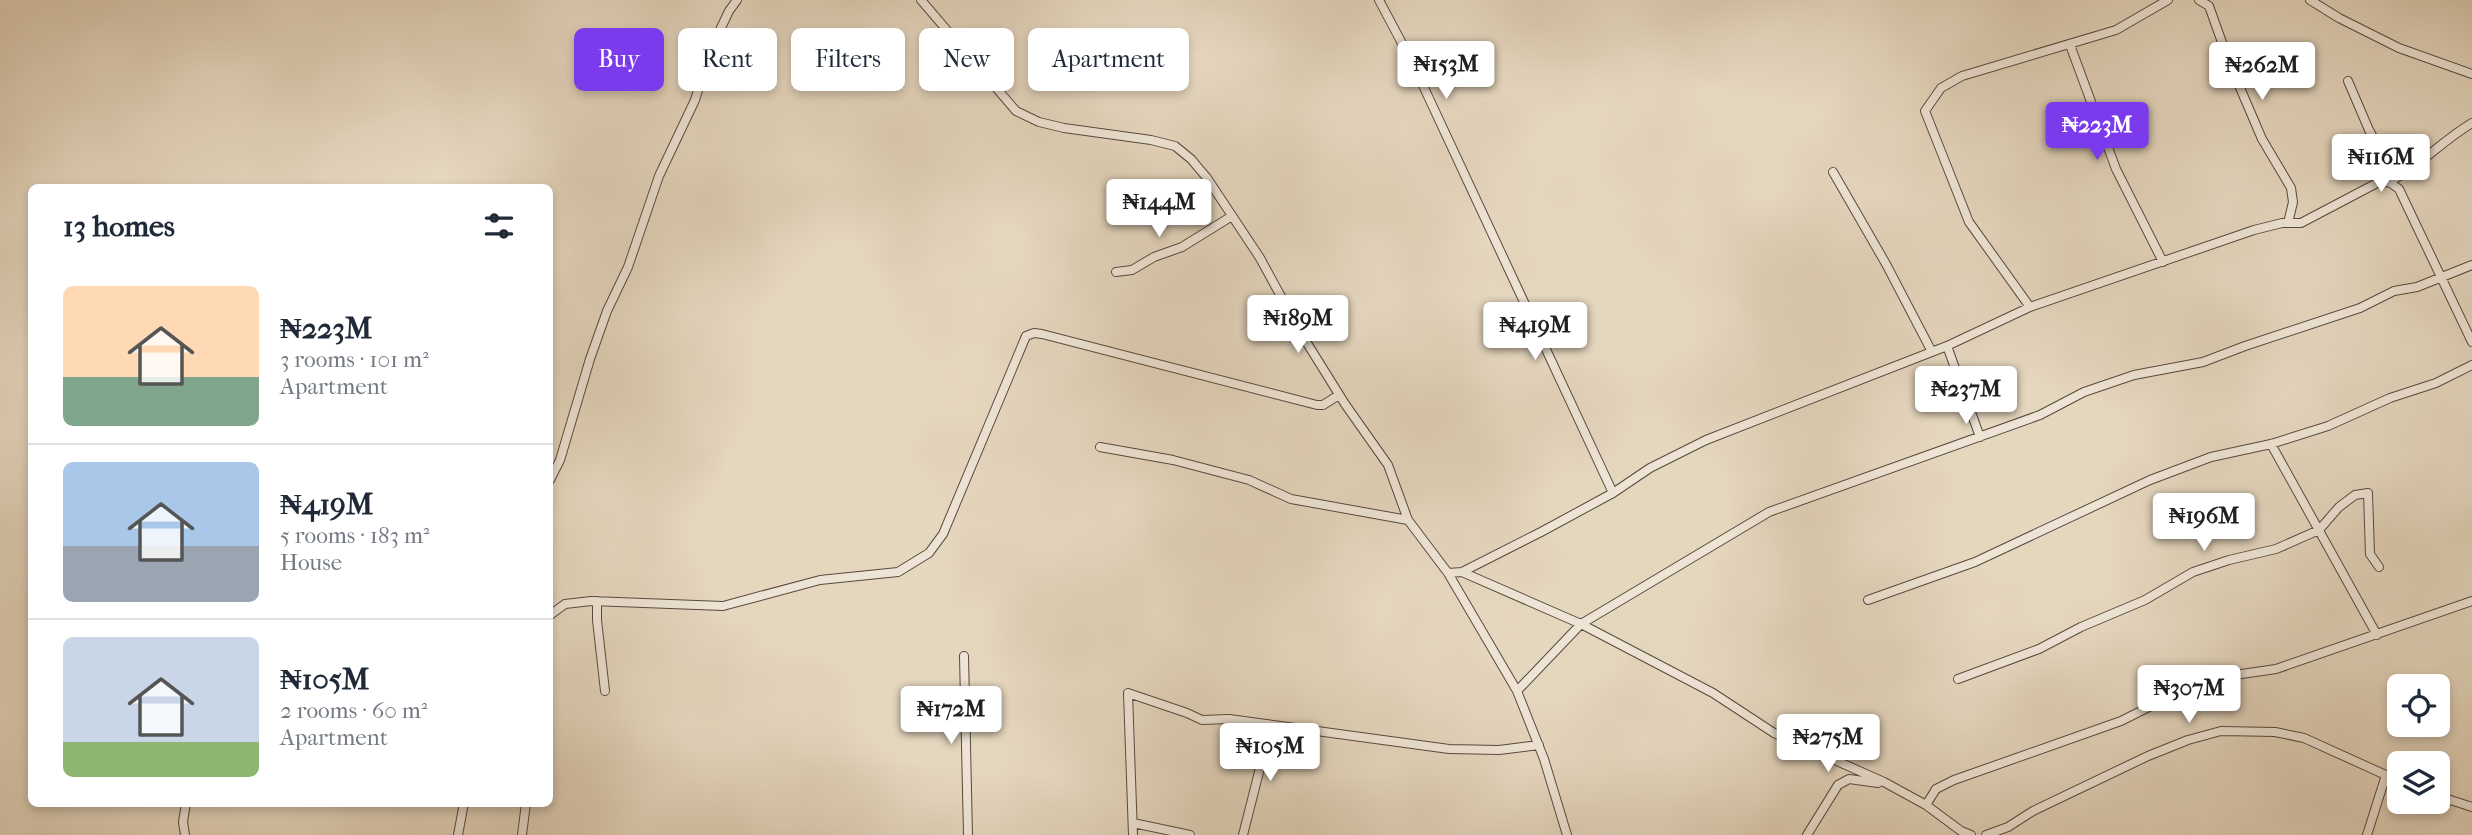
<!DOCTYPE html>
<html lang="en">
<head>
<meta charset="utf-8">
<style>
  body { margin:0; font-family:"IM FELL French Canon",serif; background:#f6f6f7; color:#1f2937; height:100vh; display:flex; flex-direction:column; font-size:26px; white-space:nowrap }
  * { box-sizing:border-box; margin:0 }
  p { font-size:23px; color:#747a83 }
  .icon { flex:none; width:38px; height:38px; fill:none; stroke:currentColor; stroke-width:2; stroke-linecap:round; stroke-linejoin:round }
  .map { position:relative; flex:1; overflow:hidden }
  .details { position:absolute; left:28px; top:184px; width:525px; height:623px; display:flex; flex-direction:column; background:#fff; border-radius:10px; box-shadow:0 4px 10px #0003 }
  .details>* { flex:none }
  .top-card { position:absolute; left:574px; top:28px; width:665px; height:63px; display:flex; gap:14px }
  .fabs { position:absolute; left:2387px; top:674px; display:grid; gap:14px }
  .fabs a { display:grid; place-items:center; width:63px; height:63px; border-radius:10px; background:#fff; box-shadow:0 4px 10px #0003; font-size:35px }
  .price { position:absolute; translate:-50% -60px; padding:0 16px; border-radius:7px; background:#fff; color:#222; font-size:23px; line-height:46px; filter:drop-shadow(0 2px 4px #0008) }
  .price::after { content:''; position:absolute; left:50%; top:42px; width:21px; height:16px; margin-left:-10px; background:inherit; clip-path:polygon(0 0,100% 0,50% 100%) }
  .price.on { background:#7c3aed; color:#fff }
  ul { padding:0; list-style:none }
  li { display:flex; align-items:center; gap:21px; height:175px; padding:0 35px }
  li+li { border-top:2px solid #e0e1e3 }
  li span { display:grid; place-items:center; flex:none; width:196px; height:140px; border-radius:10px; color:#555 }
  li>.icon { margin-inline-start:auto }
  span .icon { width:84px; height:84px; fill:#fffc; stroke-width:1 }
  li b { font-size:30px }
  h2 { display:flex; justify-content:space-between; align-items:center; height:84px; padding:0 35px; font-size:30px }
  .tag { padding:0 24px; border-radius:10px; background:#fff; box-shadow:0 4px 10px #0003; font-size:24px; line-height:63px }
  .tag.on { background:#7c3aed; color:#fff }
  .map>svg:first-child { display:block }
</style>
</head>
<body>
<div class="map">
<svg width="2472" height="835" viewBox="0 0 2472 835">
  <rect width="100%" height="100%" fill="#e5d6be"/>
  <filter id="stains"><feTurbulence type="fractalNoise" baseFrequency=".00286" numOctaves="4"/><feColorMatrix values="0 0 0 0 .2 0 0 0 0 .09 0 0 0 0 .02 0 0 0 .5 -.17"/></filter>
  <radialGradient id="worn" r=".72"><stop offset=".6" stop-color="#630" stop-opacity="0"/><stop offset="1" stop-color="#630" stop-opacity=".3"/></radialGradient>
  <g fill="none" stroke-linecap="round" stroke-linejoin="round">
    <g stroke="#59493e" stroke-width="10">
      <path id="minor" d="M921,0L1016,111L1039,122L1064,128L1151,140L1175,146L1191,159L1207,178L1260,258L1302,335L1345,404L1388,465L1408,520L1448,573L1517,691L1544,759L1567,835
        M1379,0L1413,64L1613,493
        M2199,0L2209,6L2229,62L2262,139L2291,188L2293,202L2288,223
        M2310,0L2339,18L2399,48L2472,74
        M2070,45L2116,169L2163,262
        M2348,81L2369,130L2387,163L2389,182C2420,166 2443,140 2472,123
        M1833,172L1886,264L1932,352
        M1116,272L1132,270L1154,257L1182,247L1232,216
        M2030,307L1969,222L1925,111L1941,88L1962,76L2116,30L2168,0
        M1947,346L1980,437
        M2271,444L2377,635
        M1100,447L1173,460L1249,480L1291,499L1408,520
        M550,480L560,460L590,359L607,311L628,267L659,176L695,100L710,51L729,11L737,0
        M1462,572L1581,624L1713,693L1774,733L1884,782L1926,805L1961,831L1971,835
        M1448,573L1462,572L1541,532L1613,493L1650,468L1706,440L1947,346L2030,307L2254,230L2282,223H2301L2377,183L2389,182L2399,189L2472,342
        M1868,600L1975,562L2150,480L2211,457L2271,444L2328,426L2390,398L2436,383L2472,365
        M597,601V620L605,691
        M550,615L565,604L591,601L723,606L820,580L898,572L929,553L943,534L1026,336L1034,333L1042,334L1317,405H1323L1339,395
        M964,656L968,835
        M1958,679L2039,649L2081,627L2145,600L2193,572L2229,560L2276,549L2319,530L2339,507L2355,495L2368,493L2370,554L2379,567
        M1517,691L1581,624L1769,512L2040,415L2084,392L2134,375L2203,362L2245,346L2360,308L2394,291L2417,287L2472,265
        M2438,796L2472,807
        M1926,805L1936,789L1954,780L2121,721L2189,687L2214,678L2276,669L2472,601
        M1133,823L1190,835
        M185,835L183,822L186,803
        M458,835L464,803
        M522,835L526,803
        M1133,835L1128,693L1187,713L1202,720L1229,719L1449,749L1499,750L1539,745
        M1243,835L1263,756L1267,724
        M1807,835L1838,785L1849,779L1878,783
        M1986,835L2008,827L2033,811L2148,756L2188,740L2221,731L2275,732L2304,738L2399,781
        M2367,835L2386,775"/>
    </g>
    <use href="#minor" stroke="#eee4d5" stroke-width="8"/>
  </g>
  <rect width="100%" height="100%" filter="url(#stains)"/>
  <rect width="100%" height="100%" fill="url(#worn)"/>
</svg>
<div class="fabs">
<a><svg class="icon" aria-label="locate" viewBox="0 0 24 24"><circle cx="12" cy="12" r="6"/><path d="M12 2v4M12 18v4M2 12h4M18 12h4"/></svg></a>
<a><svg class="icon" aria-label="layers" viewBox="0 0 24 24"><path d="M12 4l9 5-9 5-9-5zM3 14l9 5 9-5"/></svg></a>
</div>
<b class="price" style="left:1446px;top:101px">₦153M</b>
<b class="price" style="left:2262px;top:102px">₦262M</b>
<b class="price on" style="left:2097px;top:162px">₦223M</b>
<b class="price" style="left:2381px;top:194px">₦116M</b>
<b class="price" style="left:1159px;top:239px">₦144M</b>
<b class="price" style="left:1298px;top:355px">₦189M</b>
<b class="price" style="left:1535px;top:362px">₦419M</b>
<b class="price" style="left:1966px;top:426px">₦237M</b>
<b class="price" style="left:2204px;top:553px">₦196M</b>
<b class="price" style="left:2189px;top:725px">₦307M</b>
<b class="price" style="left:951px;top:746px">₦172M</b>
<b class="price" style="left:1828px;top:774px">₦275M</b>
<b class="price" style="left:1270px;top:783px">₦105M</b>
<div class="top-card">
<a class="tag on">Buy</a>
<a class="tag">Rent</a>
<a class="tag">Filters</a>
<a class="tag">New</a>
<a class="tag">Apartment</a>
</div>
<section class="details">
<h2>13 homes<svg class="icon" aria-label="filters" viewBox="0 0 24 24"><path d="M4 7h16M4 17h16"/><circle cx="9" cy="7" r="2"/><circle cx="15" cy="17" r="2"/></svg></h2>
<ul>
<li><span style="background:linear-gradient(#ffd9b3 65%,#7fa58c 0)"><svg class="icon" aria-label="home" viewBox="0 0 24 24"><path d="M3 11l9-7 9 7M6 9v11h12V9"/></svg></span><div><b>₦223M</b><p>3 rooms · 101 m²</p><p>Apartment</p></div></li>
<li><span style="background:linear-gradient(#a9c7e8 60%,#9aa5b1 0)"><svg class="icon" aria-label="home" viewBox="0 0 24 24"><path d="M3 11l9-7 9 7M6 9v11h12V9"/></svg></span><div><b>₦419M</b><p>5 rooms · 183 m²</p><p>House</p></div></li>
<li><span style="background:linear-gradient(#c9d6e8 75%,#8fb573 0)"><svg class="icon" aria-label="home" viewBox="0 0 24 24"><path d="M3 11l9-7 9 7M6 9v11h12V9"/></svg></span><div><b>₦105M</b><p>2 rooms · 60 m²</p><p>Apartment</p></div></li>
</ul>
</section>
</div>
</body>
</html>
